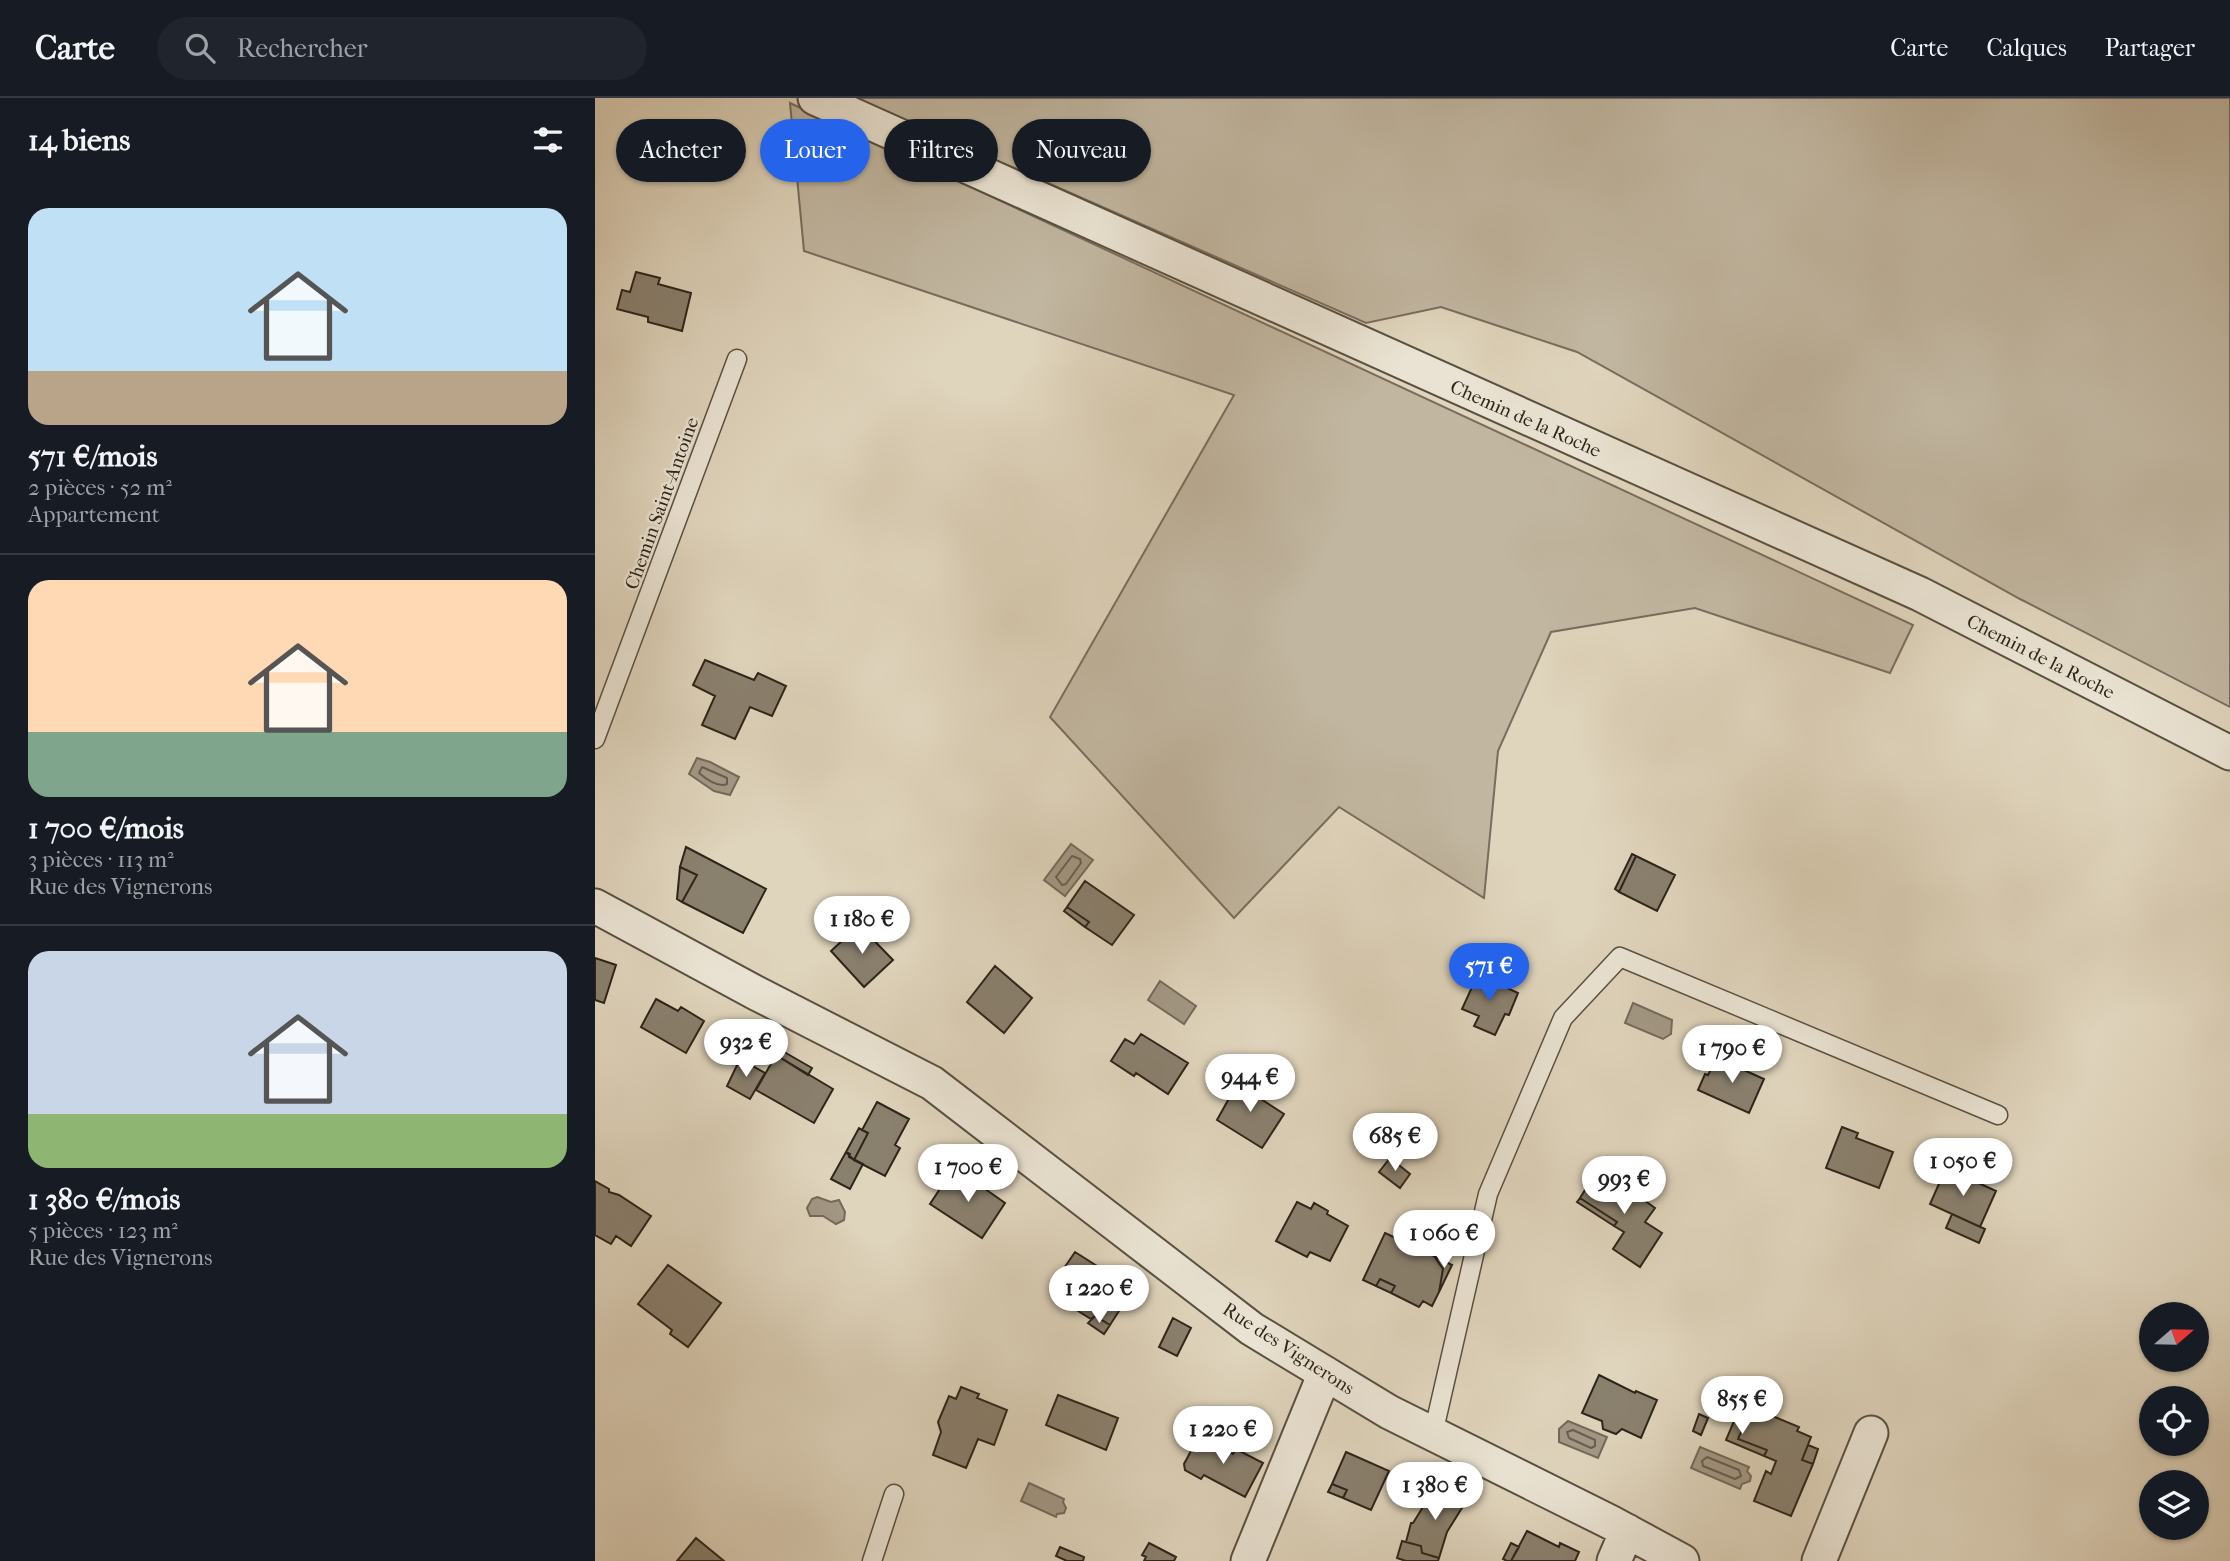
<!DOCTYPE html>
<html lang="fr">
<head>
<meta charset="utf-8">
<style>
  body { margin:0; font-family:"IM FELL French Canon",serif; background:#20242c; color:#f1f3f6; height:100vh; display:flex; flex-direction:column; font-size:26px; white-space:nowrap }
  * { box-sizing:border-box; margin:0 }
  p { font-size:23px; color:#9ea1a6 }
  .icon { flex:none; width:38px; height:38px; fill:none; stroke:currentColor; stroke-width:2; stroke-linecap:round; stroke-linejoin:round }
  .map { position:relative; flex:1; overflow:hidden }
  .drawer { display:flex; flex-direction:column; background:#171b24; width:595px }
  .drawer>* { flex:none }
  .guide { position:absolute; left:21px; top:21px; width:665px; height:63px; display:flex; gap:14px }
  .needle { width:46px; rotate:70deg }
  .controls { position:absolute; left:1544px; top:1204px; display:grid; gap:14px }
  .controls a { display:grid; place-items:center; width:70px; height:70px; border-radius:50%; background:#171b24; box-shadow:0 2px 5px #0004; font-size:35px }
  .price { position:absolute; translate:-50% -60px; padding:0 16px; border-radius:24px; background:#fff; color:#222; font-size:23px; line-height:46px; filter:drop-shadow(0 2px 4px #0008) }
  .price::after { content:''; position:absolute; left:50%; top:42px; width:21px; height:16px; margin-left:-10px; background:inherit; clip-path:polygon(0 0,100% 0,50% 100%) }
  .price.active { background:#2563eb; color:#fff }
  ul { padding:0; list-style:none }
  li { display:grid; align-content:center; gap:14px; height:371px; padding:0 28px }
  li+li { border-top:2px solid #363941 }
  li span { display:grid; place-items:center; height:217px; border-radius:21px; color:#555 }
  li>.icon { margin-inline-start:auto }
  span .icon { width:126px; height:126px; fill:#fffc; stroke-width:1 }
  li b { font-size:30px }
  h2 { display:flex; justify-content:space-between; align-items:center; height:84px; padding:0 28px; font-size:30px }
  .tag { padding:0 24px; border-radius:32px; background:#171b24; box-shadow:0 2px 5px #0004; font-size:24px; line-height:63px }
  .tag.active { background:#2563eb; color:#fff }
  header { display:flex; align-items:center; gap:42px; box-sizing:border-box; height:98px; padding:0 35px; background:#171b24; border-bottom:2px solid #363941 }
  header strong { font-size:33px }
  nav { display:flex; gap:38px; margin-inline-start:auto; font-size:24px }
  .search { width:490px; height:63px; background:#20242c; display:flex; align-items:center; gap:18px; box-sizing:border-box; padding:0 24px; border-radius:38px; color:#9ea1a6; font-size:26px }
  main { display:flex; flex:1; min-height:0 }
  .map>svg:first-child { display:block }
</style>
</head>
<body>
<header>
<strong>Carte</strong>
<div class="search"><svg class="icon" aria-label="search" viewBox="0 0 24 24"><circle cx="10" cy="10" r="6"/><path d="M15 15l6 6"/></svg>Rechercher</div>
<nav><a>Carte</a><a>Calques</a><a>Partager</a></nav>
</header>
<main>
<section class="drawer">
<h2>14 biens<svg class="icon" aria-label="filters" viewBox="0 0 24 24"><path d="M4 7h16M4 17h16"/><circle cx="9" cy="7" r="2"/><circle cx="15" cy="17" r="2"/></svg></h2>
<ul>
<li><span style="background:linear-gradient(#bfe0f5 75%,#b9a48a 0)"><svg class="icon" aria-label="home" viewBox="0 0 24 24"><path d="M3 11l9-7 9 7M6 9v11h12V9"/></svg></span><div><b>571 €/mois</b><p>2 pièces · 52 m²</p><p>Appartement</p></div></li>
<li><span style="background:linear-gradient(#ffd9b3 70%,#7fa58c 0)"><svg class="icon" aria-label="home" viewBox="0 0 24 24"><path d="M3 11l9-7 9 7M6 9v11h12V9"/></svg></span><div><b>1 700 €/mois</b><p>3 pièces · 113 m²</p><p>Rue des Vignerons</p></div></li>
<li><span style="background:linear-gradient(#c9d6e8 75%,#8fb573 0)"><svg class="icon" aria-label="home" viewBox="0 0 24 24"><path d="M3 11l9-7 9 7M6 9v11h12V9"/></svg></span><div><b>1 380 €/mois</b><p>5 pièces · 123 m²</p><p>Rue des Vignerons</p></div></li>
</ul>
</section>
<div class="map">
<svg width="1635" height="1463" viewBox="0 0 1635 1463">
  <rect width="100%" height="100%" fill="#dfd4bc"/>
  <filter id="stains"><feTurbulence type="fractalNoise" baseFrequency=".00286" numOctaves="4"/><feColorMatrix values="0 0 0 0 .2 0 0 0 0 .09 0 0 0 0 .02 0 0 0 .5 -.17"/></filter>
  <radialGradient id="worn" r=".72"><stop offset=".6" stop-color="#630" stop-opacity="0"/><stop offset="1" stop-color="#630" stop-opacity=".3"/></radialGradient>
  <path fill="#c1b6a0" stroke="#786d5d" stroke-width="2" d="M260,0H1635V609L1425,501L982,254L846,209L771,225Z
    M195,5L1318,527L1295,575L1100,510L956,534L903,653L889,800L744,709L639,820L455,619L639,297L209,153Z"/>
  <path fill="#a39885" stroke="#746a5a" stroke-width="2" d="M102,660L115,664L144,679L135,697L119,693L94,676Z
    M476,746L498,762L470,798L449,782Z
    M565,883L601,908L589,926L553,902Z
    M1038,905L1077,922L1076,936L1068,941L1030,925Z
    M222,1099L236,1104L244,1102L250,1114L249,1122L241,1126L228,1118H215L212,1110L217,1101Z
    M973,1323L1012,1339L1003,1360L964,1344V1331Z
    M1105,1349L1154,1369L1152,1373L1156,1378L1155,1383L1147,1386L1145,1391L1096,1370Z
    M434,1385L469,1401L468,1404L471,1410L469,1415L462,1416L461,1419L426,1403Z"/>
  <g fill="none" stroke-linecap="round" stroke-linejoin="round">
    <path stroke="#685e50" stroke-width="2" d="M107,669L132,680V686C123,690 111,681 104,675Z
      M477,758L485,761L486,765L471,786L467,787L461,779Z
      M978,1332L1000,1342V1348L996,1350L974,1340L972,1334Z
      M1112,1359L1144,1372L1146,1378L1140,1381L1108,1368L1107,1363Z"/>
  </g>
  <path fill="#8a806e" stroke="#2e241a" stroke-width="2" d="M41,174L65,180L63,186L96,195L87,233L53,224V219L22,211L27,192L35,194Z
    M110,562L159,582L163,575L191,588L177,618L155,609L140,641L107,627L120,598L98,587Z
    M91,749L171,791L148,835L87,804L102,777L85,769Z
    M1037,756L1041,758L1024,794L1020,791Z
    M1041,758L1080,777L1062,813L1024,794Z
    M85,769L102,777L87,804L82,801Z
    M490,783L539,817L517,847L490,829L494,824L472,809Z
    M472,809L494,824L490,829L469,813Z
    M264,827L298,862L269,889L236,853Z
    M0,860L21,867L9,905L0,902Z
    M400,868L437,900L409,935L372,904Z
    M883,876L923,895L914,917L910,916L900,937L879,928L884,918L867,911Z
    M61,901L83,913L86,909L109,923L91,955L46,929Z
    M546,936L593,965L573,996L541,975L539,978L516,963L530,941L539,946Z
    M184,951L217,970L213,977L181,957Z
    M181,957L238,991L219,1025L161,992Z
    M1122,960L1169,981L1154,1015L1103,992L1110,976L1113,977Z
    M145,961L170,975L155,1001L132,988Z
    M646,979L670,994L666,1001L689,1016L667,1050L622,1022Z
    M282,1004L314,1021L300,1047L305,1050L290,1078L259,1062L273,1035L267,1032Z
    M1247,1029L1263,1035L1261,1040L1298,1054L1284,1090L1231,1070Z
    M264,1030L273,1035L259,1062L251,1054Z
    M251,1054L255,1056L254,1059L268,1066L255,1091L236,1081Z
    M795,1060L815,1076L805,1090L784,1074Z
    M1004,1070L1060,1110L1050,1124L1067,1135L1045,1169L1018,1151L1029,1134L1019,1128L1022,1124L985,1100Z
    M1351,1070L1401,1093L1385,1129L1335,1106Z
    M358,1071L371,1080L370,1081L384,1090L386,1088L410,1105L387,1140L335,1106Z
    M0,1083L14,1091V1094L24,1097L56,1118L36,1148L21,1138L16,1146L0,1137Z
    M985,1100L1022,1124L1019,1128L982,1104Z
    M702,1104L716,1111L719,1105L733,1113L732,1116L753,1128L735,1163L715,1154L712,1159L681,1143Z
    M1357,1116L1390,1131L1384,1145L1351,1130Z
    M790,1135L839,1158L848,1171L844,1194L837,1208L828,1203L824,1209L796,1195L800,1188L785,1181L781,1188L768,1182Z
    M480,1154L502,1168L499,1172L513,1181L516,1177L538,1191L515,1227L500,1218L496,1221L464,1201L461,1182Z
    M839,1158L857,1167L844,1194L848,1171Z
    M73,1167L126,1205L93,1249L75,1236L77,1232L43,1206Z
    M785,1181L800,1188L796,1195L781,1188Z
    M500,1218L515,1227L509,1236L493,1225Z
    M578,1220L596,1230L582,1258L564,1249Z
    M1004,1277L1040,1295L1041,1293L1062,1302L1046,1340L1027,1331L1021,1336L1008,1331L1007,1323L987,1315Z
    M366,1289L384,1296L382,1300L412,1312L399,1347L383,1341L371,1370L338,1357L346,1334L343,1324L354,1298L361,1301Z
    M463,1297L523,1320L511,1352L451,1327Z
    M1146,1305L1204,1329L1202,1333L1216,1339L1207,1362L1218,1366L1196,1418L1159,1403L1171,1373L1176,1376L1181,1363L1169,1358L1172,1352L1143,1341L1152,1320L1142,1316Z
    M1104,1316L1113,1320L1106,1337L1098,1333Z
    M1142,1316L1152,1320L1143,1341L1172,1352L1169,1358L1131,1342Z
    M604,1338L638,1356L641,1351L668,1365L650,1399L609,1377L606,1381L590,1372L589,1366Z
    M1213,1347L1223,1351L1218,1366L1207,1362Z
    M751,1354L794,1373L776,1412L748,1400L752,1392L737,1386Z
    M737,1386L752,1392L748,1400L733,1394Z
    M841,1388L870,1405L852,1434L844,1460L827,1455L826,1448L811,1444L816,1425H818Z
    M932,1433L964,1449L965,1445L984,1454L980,1463H916Z
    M101,1440L129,1463H82Z
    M807,1443L826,1448L827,1455L844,1460L843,1463H811L802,1460Z
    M554,1445L581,1459L579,1463H549L551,1459L547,1457Z
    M916,1445L924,1449L916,1463H912L908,1461Z
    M465,1449L489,1459L488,1463H472L461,1458Z"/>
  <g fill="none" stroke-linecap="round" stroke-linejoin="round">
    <g stroke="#5a5042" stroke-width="21">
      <path id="service" d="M0,641L142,261
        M838,1336L893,1096L968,920L1025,859L1403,1017
        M277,1463L299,1396"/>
    </g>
    <g stroke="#5a5042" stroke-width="37">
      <path id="minor" d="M220,0L1325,496L1635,655
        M0,808L161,895L337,985L657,1231L794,1314L1015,1424L1087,1463
        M653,1463L730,1275
        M1019,1463L1032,1433
        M1224,1463L1276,1335"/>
    </g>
    <use href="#service" stroke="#eae3d3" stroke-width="18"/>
    <use href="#minor" stroke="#eae3d3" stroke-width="33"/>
  </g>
  <g text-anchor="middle" stroke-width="5" stroke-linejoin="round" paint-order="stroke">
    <g font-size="19" fill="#2e241a" stroke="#eae3d3">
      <text transform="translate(931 320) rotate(24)" y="7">Chemin de la Roche</text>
      <text transform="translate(66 405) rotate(-70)" y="7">Chemin Saint-Antoine</text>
      <text transform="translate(1446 558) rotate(27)" y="7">Chemin de la Roche</text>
      <text transform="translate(694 1250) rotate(33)" y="7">Rue des Vignerons</text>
    </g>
  </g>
  <rect width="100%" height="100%" filter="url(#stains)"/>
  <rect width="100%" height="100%" fill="url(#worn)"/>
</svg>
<div class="controls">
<a><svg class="needle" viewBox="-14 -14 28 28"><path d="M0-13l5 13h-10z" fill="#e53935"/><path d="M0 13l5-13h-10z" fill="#9ea1a6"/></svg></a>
<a><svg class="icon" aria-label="locate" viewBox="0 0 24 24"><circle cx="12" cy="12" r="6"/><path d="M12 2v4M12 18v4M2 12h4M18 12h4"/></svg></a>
<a><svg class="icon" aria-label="layers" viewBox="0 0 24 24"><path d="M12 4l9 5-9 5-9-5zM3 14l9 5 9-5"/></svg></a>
</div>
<b class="price" style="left:267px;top:858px">1 180 €</b>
<b class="price active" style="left:894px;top:905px">571 €</b>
<b class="price" style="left:151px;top:981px">932 €</b>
<b class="price" style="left:1137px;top:987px">1 790 €</b>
<b class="price" style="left:655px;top:1016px">944 €</b>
<b class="price" style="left:800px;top:1075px">685 €</b>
<b class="price" style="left:1368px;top:1100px">1 050 €</b>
<b class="price" style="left:373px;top:1106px">1 700 €</b>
<b class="price" style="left:1029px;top:1118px">993 €</b>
<b class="price" style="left:849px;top:1172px">1 060 €</b>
<b class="price" style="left:504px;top:1227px">1 220 €</b>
<b class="price" style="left:1147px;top:1338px">855 €</b>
<b class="price" style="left:628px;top:1368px">1 220 €</b>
<b class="price" style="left:840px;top:1424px">1 380 €</b>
<div class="guide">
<a class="tag">Acheter</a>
<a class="tag active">Louer</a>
<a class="tag">Filtres</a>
<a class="tag">Nouveau</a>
</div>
</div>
</main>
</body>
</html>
